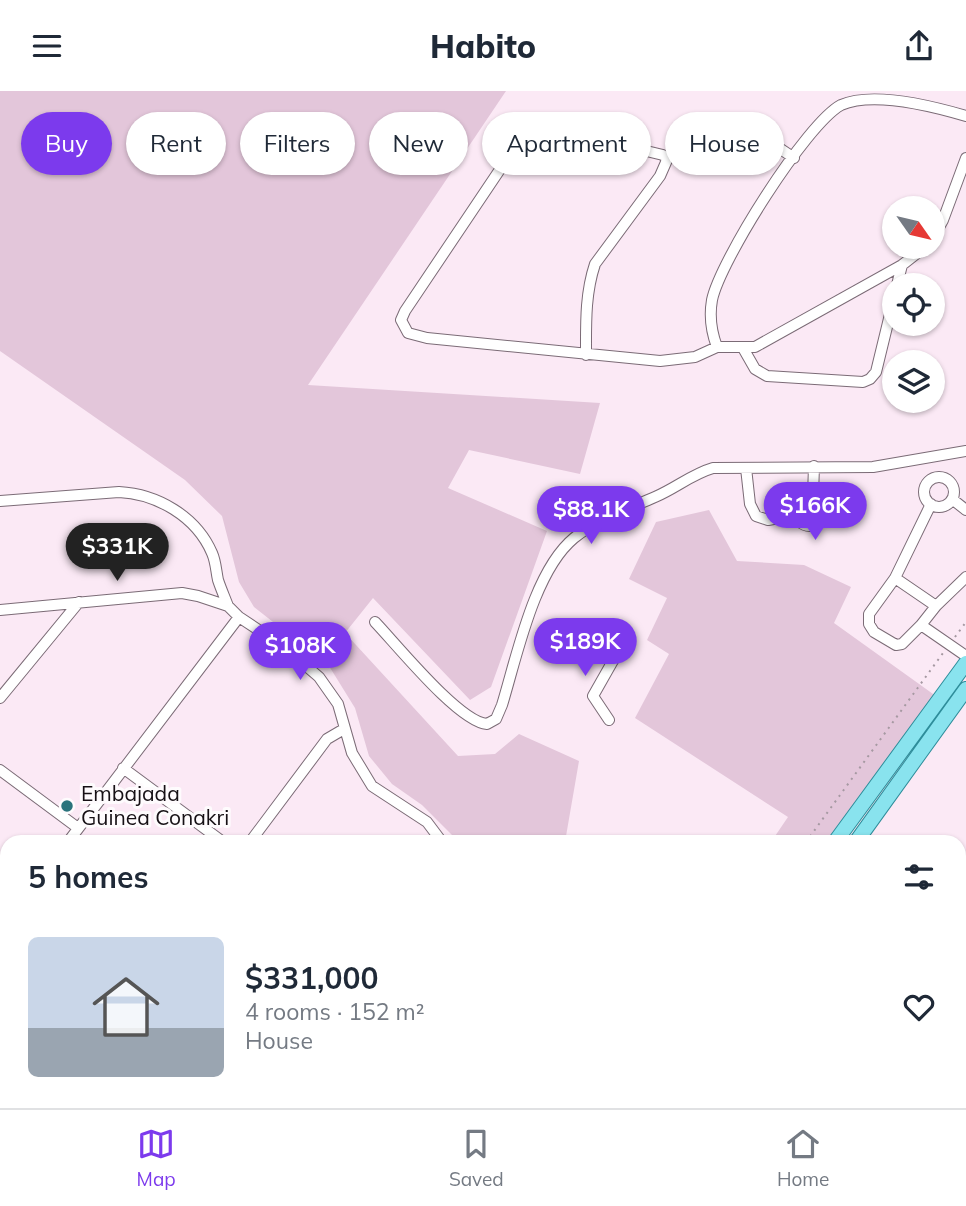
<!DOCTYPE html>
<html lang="en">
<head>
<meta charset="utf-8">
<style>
  body { margin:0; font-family:Mulish,sans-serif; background:#f6f6f7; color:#1f2937; height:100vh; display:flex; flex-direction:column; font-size:26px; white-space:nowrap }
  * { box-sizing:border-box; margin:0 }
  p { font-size:23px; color:#747a83 }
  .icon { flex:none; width:38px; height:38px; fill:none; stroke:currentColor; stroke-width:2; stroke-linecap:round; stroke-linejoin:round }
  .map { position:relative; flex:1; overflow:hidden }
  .side { position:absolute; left:0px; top:744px; width:966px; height:275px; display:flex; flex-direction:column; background:#fff; border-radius:21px 21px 0 0; box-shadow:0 2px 5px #0004 }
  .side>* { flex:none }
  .hud { position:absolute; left:21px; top:21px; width:924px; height:63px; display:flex; gap:14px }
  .needle { width:46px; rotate:124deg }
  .buttons { position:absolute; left:882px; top:105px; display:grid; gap:14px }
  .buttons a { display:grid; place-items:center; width:63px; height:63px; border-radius:50%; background:#fff; box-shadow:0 2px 5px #0004; font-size:35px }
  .price { position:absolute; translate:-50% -60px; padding:0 16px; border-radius:24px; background:#7c3aed; color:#fff; font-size:23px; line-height:46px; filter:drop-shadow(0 2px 4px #0008) }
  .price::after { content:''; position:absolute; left:50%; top:42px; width:21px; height:16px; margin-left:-10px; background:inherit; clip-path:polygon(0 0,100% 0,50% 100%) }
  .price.selected { background:#222; color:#fff }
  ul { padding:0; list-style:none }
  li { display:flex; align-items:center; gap:21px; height:175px; padding:0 28px }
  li+li { border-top:2px solid #e0e1e3 }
  li span { display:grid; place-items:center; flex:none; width:196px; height:140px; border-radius:10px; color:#555 }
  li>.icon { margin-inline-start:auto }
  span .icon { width:84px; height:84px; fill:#fffc; stroke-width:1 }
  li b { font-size:30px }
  h2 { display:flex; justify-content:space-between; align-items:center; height:84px; padding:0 28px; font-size:30px }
  .pill { padding:0 24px; border-radius:32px; background:#fff; box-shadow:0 2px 5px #0004; font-size:24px; line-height:63px }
  .pill.selected { background:#7c3aed; color:#fff }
  header { display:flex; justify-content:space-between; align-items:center; height:91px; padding:0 28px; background:#fff; font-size:32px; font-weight:800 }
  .menu { display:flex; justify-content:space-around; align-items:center; height:98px; border-top:2px solid #e0e1e3; background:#fff; font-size:19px; color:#747a83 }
  .menu a { display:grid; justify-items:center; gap:4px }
  .menu .selected { color:#7c3aed }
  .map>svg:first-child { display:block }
</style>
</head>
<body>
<header><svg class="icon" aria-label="menu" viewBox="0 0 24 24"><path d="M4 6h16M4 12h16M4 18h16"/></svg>Habito<svg class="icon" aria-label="share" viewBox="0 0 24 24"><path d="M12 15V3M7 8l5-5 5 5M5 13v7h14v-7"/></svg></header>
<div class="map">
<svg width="966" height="1017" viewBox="0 0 966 1017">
  <rect width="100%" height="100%" fill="#fbe9f5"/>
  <path fill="#e3c6da" d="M0,0H506L308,294L600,312L580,383L469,359L448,397L547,440L491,596L470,609L373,507L345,542L458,665L495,663L519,643L579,670L565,751H456L455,747L422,714L392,693L369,665L355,617L329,575L254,516L239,491L222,425L185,389L0,260Z
    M709,419L737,470L804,474L851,496L834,532L947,613L843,751H771L788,726L635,627L669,563L647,549L667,507L629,488L656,431Z
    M966,960V1017H940L943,1012H959V977Z"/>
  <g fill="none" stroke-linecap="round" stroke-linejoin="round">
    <g stroke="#7b6b76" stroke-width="12">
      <path id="minor" d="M751,38L794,67
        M933,147L943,129L966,67
        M897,194L902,174
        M717,256C711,240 709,226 712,209C720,170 806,33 841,14C873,0 932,15 966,25
        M743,257L755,278L767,285L863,291L870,288L876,281L894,207
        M586,264C586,233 585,203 595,173L660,85L667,69L663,64L559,39L534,37L519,50L405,220L401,229L408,242L427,247L660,270L695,266L717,256H755L902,174L925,156
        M746,377L750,413L756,425L768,429L795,424
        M924 401a15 15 0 1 1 30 0a15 15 0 1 1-30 0Z
        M795 420a15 15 0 1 1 30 0a15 15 0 1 1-30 0Z
        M813,405L814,375
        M952,408L966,419
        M0,410L119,401C157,403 196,425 212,462C216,471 216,480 218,489C221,498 225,507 228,515
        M931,413L895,487L869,523V533L874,541L896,554L902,553L921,534L966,565
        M895,487L936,515
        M0,519L182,502L198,505L228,515L239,526L284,556L319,586L338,613L352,662L372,695L427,731L442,751
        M375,531C397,554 459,631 487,633L496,628L502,614C517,565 534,480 574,447C597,428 628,418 655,406C676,397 692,383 713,377L873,376L966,360
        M921,534L936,515L966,486
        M0,607L79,511
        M609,629L593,605L627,545
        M123,677L223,751
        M0,679L78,737
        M68,751L239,526
        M250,751L327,648L344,638
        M0,844L7,835
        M959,863L966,867
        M959,928L966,906
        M407,1012V1017
        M824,1012L832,1017
        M51,1017L55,1012
        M231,1017L235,1012
        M786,1017L790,1012
        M921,1017L924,1012"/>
    </g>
    <g stroke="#2e8d9a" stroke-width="16">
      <path id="major" d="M835,751L966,572
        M856,751L966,598
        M633,1017L637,1012
        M659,1017L663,1012"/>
    </g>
    <path stroke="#a699a2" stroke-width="2" stroke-dasharray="2 5" stroke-linecap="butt" d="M695,33L718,50L727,42L759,64L764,60
      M674,60L701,25
      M955,546L966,531
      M806,751L943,562
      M419,1012V1017
      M616,1017L620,1012"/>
    <use href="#minor" stroke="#fff" stroke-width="10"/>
    <use href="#major" stroke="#89e3ee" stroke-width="14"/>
  </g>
  <circle fill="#2a737c" stroke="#fefbfd" stroke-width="2.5" cx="67" cy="715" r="7"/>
  <g text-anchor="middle" stroke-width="6" stroke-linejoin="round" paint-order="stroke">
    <g font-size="21" fill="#161015" stroke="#fefbfd" text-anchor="start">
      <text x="81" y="710">Embajada<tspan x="81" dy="24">Guinea Conakri</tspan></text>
    </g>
  </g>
</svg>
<div class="buttons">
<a><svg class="needle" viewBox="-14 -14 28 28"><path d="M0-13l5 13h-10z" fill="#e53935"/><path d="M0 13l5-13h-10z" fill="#747a83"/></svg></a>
<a><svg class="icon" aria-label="locate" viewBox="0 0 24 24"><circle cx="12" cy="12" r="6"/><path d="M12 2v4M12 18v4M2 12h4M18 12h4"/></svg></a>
<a><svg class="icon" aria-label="layers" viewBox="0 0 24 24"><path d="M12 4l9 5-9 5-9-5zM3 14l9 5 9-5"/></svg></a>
</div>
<b class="price" style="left:815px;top:451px">$166K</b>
<b class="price" style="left:591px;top:455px">$88.1K</b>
<b class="price selected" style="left:117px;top:492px">$331K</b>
<b class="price" style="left:585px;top:587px">$189K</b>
<b class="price" style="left:300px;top:591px">$108K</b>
<div class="hud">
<a class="pill selected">Buy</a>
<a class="pill">Rent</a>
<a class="pill">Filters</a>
<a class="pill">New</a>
<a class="pill">Apartment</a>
<a class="pill">House</a>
</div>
<section class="side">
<h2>5 homes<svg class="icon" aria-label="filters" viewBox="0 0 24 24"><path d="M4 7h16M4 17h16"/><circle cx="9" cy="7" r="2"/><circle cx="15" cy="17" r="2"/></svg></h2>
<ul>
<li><span style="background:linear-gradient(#c9d6e8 65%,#9aa5b1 0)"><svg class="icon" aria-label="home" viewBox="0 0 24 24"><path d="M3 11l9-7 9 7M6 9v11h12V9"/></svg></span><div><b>$331,000</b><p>4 rooms · 152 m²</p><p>House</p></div><svg class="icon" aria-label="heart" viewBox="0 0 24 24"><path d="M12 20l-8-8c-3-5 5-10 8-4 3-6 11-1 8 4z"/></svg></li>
</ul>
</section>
</div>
<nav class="menu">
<a class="selected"><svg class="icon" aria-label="map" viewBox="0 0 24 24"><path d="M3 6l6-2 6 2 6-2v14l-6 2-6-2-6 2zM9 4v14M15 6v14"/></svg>Map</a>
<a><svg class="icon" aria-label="saved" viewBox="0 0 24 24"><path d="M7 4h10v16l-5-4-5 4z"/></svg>Saved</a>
<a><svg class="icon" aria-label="home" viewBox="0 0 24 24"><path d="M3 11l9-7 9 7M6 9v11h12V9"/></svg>Home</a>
</nav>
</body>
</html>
